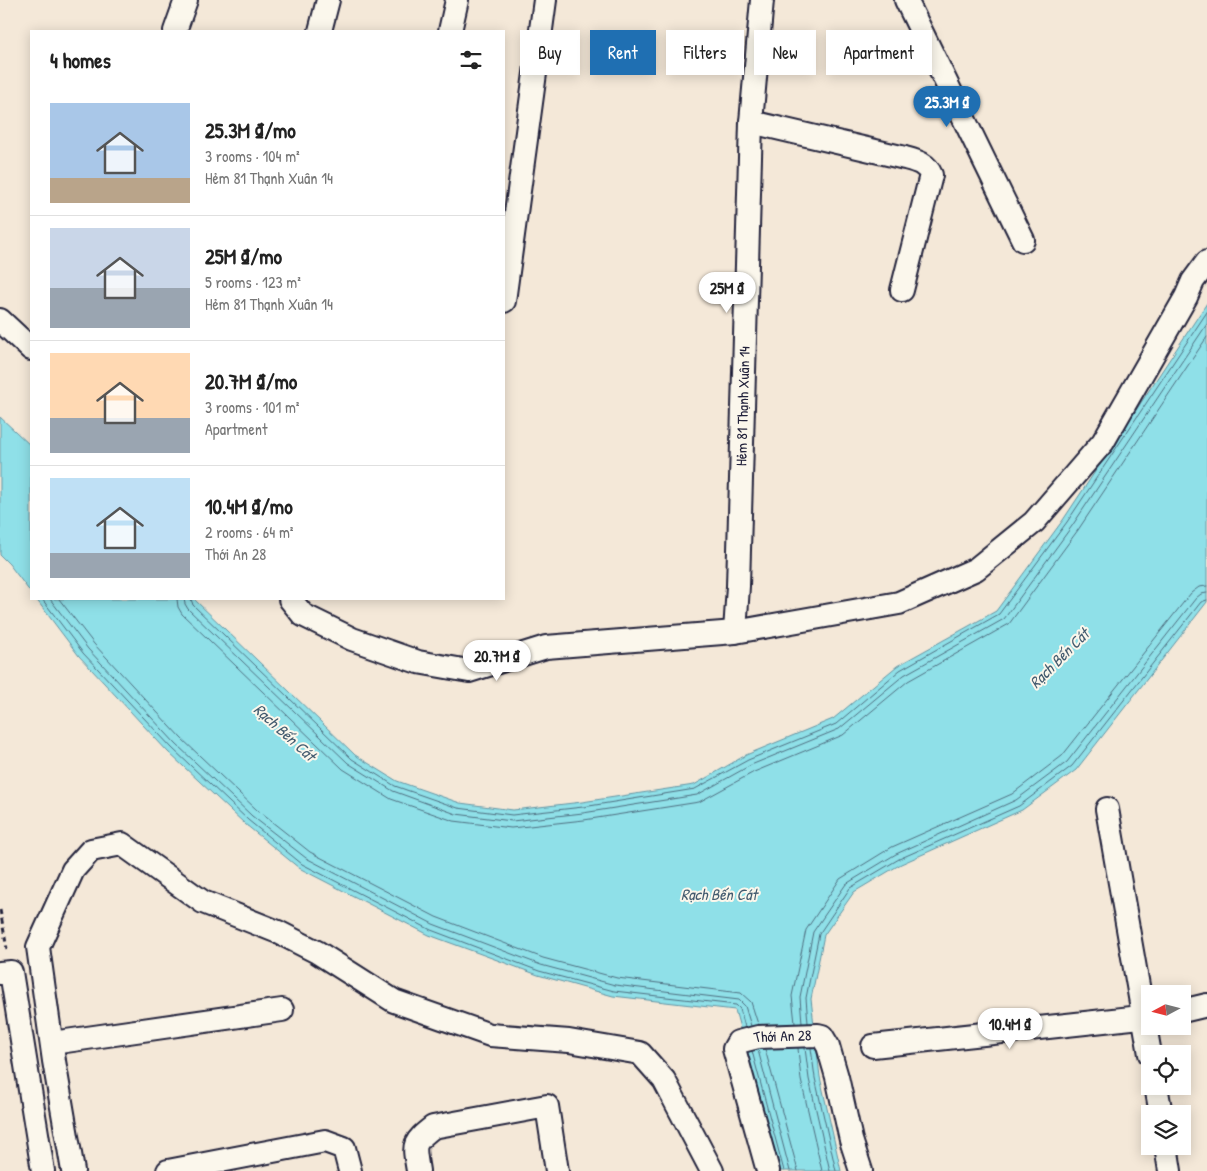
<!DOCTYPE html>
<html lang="en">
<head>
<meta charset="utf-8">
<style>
  body { margin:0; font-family:"Patrick Hand",sans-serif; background:#f2f2f2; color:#222; height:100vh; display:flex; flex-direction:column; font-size:19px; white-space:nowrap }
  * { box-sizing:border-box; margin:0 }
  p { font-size:16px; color:#767676 }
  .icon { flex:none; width:28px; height:28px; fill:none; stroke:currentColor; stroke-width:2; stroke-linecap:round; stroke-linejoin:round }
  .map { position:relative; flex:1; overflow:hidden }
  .panel { position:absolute; left:30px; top:30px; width:475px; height:570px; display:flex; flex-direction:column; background:#fff; border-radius:0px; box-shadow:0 2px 12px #0003 }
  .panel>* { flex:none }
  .top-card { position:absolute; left:520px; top:30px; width:475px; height:45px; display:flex; gap:10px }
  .needle { width:32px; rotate:263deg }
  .tools { position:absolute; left:1141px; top:985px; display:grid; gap:10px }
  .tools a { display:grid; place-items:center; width:50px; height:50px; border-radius:0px; background:#fff; box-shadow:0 2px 12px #0003; font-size:25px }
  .price { position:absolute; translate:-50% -42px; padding:0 11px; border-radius:18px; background:#fff; color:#222; font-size:16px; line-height:32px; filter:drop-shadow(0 1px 2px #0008) }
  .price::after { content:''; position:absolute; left:50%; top:30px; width:15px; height:11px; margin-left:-8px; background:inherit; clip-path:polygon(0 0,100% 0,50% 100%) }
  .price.on { background:#1f6fb2; color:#fff }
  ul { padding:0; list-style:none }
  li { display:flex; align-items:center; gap:15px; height:125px; padding:0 20px }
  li+li { border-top:1px solid #e0e0e0 }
  li span { display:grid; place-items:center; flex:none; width:140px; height:100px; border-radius:0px; color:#555 }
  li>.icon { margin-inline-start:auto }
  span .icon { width:60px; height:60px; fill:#fffc; stroke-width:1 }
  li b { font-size:21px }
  h2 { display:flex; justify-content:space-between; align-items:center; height:60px; padding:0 20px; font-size:21px }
  .tag { padding:0 18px; border-radius:0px; background:#fff; box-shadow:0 2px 12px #0003; font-size:18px; line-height:45px }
  .tag.on { background:#1f6fb2; color:#fff }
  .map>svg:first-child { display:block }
</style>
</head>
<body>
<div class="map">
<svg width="1207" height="1171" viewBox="0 0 1207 1171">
  <rect width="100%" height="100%" fill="#f4e8d8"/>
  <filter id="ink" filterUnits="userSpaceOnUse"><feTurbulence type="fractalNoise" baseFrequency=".02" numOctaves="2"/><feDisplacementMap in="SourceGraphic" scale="10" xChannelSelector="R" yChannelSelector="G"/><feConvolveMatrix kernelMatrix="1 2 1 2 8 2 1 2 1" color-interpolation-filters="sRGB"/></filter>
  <g filter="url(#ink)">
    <path fill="#8fe0e8" stroke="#6394a3" d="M1207,303V602L1076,770L1022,810L901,864L854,892L824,935L811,999L820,1077L841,1171H780L735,1010L613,996L538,975L429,935L299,868L245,824L168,752L79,656L36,599H194L355,755L397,781L460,803L513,810L582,802L694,785L746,755L833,719L897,666L996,611L1063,520Z
      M0,417L31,446V593L9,564L0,555Z"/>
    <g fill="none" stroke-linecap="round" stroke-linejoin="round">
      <path stroke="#4e6e80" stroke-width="1" d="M42,599L83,653L172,748L248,820L302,864L431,930L539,971L614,991L736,1005L740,1009L745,1027
        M50,599L88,649L176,744L252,816L306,858L433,924L541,965L615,985L739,1000L745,1006L751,1026
        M59,599L94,644L181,738L257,810L310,852L436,917L543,958L617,978L741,993L751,1002L758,1024
        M177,599L178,607L182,614L343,769L391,799L454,821L511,828L584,820L699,802L754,772L843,735L908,681L1009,624L1078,530L1207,337
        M184,599L185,604L188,609L348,763L393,791L456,814L512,821L583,813L697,795L751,765L839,729L904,675L1004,619L1072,526L1207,324
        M191,599L193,605L352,759L395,786L458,808L512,815L583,807L695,789L748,760L836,724L900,670L999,614L1067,522L1207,312
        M795,1023L792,996L806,930L840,879L892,847L1012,794L1062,756L1191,593L1199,587L1207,586
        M802,1023L800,997L813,932L846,884L896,854L1016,800L1067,762L1196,598L1201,594L1207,593
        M808,1023L806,998L819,934L850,888L899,859L1019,806L1072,766L1201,602L1207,600
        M798,1048L801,1080L822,1171
        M805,1048L809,1079L830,1171
        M811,1048L815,1078L836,1171
        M765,1049L798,1171
        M758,1050L790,1171
        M752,1051L784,1171"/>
      <g stroke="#22223b" stroke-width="26">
        <g id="minor">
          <path d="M906,0L1023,240"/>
          <path d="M175,31L186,0"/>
          <path d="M320,31L328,0"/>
          <path d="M450,31L457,0"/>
          <path d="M751,122L905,158C916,161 926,163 931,175L902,290"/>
          <path d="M504,301L545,0"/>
          <path d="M0,320L31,349"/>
          <path d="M290,599L303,615L352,639L418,662L469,671L546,647L735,632L899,603L976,569L1034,522L1103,442L1186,297L1193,281L1207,262"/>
          <path id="s1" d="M735,632L738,586L751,122L762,0"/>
          <path d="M1107,809L1150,1054"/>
          <path d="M0,973L11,972L43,1171"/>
          <path d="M1182,1011L1207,1005"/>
          <path d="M52,1043L282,1010"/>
          <path d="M873,1046L1150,1016"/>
          <path d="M1156,1086L1161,1114"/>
          <path d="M1166,1146L1170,1171"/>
          <path d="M73,1171L54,1061L38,947L73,870L91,850L122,844L203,902L278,932L317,952L394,1001L490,1035L569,1041L640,1053L664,1080L712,1171"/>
          <path d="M168,1171L325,1141L344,1148L350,1171"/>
          <path d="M418,1171C414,1145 411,1144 433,1127L547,1106L557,1171"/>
          <path id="s2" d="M768,1171L734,1049L738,1042L758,1037L818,1035L822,1036L828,1046L837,1077L851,1140L861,1171"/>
        </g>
      </g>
      <path stroke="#22223b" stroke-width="3" stroke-dasharray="5 4" stroke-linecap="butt" d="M0,910L7,949"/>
      <use href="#minor" stroke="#fbf7ec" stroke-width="22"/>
    </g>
  </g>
  <g text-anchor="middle" stroke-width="4" stroke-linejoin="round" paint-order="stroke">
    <g font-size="15" fill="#22223b" stroke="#fbf7ec">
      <text dy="5" stroke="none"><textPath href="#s1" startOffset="226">Hẻm 81 Thạnh Xuân 14</textPath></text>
      <text dy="5" stroke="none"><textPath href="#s2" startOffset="180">Thới An 28</textPath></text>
    </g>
    <g font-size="16" font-style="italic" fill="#435b6f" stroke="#fbf7ec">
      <text transform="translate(1059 658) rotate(-45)" y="6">Rạch Bến Cát</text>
      <text transform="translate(285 732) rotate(42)" y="6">Rạch Bến Cát</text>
      <text x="719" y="900">Rạch Bến Cát</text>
    </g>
  </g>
</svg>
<div class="tools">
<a><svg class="needle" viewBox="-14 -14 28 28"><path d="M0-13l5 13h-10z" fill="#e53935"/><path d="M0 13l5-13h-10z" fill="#767676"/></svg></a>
<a><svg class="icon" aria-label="locate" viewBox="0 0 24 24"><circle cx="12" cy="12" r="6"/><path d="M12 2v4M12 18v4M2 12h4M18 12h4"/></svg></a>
<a><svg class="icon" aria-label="layers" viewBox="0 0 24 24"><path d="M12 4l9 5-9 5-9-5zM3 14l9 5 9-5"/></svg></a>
</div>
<b class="price on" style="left:947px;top:128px">25.3M ₫</b>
<b class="price" style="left:727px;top:314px">25M ₫</b>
<b class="price" style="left:497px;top:682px">20.7M ₫</b>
<b class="price" style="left:1010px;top:1050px">10.4M ₫</b>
<div class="top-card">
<a class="tag">Buy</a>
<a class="tag on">Rent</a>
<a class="tag">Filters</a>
<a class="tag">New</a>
<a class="tag">Apartment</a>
</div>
<section class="panel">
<h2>4 homes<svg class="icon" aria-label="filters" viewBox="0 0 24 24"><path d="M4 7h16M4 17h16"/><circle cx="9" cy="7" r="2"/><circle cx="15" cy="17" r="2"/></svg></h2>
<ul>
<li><span style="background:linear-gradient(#a9c7e8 75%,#b9a48a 0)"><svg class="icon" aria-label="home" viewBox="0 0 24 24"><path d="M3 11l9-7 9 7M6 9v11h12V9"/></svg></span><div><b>25.3M ₫/mo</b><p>3 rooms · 104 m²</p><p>Hẻm 81 Thạnh Xuân 14</p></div></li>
<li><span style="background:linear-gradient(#c9d6e8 60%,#9aa5b1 0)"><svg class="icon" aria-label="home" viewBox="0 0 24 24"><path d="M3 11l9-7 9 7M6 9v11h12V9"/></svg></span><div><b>25M ₫/mo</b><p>5 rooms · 123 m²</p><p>Hẻm 81 Thạnh Xuân 14</p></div></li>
<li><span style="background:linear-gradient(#ffd9b3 65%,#9aa5b1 0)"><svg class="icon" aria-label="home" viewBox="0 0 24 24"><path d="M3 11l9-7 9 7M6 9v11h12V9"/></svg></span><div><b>20.7M ₫/mo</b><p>3 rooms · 101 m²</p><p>Apartment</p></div></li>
<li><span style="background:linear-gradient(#bfe0f5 75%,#9aa5b1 0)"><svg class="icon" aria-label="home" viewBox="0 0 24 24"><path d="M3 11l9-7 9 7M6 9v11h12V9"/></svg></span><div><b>10.4M ₫/mo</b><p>2 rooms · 64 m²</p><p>Thới An 28</p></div></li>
</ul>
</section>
</div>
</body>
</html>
